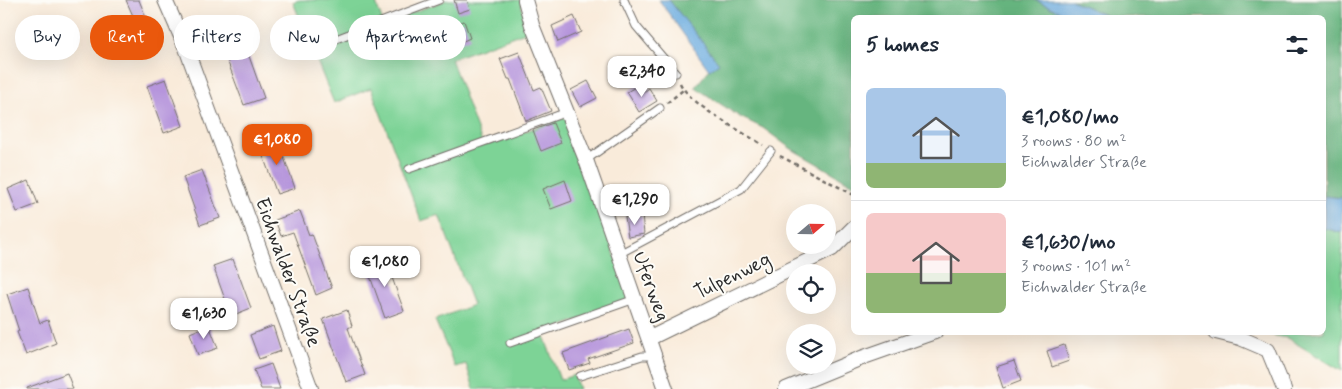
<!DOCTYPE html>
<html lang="en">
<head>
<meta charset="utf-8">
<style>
  body { margin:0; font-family:Mynerve,sans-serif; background:#f2f2f3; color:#1f2937; height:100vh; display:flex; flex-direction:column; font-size:19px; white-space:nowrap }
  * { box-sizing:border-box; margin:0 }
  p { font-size:16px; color:#747a83 }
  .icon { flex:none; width:28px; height:28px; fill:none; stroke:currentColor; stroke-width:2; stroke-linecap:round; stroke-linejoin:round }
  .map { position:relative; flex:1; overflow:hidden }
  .details { position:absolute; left:851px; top:15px; width:475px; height:320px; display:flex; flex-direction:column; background:#fff; border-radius:8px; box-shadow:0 5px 20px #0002 }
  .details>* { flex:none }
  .guide { position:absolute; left:15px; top:15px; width:475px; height:45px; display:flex; gap:10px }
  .needle { width:32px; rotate:70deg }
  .fabs { position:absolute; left:786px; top:204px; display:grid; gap:10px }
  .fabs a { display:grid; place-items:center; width:50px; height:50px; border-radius:50%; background:#fff; box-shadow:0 5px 20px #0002; font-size:25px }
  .price { position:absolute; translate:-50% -42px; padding:0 11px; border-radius:10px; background:#fff; color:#222; font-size:16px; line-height:32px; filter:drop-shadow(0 1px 2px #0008) }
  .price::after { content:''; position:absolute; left:50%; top:30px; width:15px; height:11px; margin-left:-8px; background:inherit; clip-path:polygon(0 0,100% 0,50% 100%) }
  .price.selected { background:#ea580c; color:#fff }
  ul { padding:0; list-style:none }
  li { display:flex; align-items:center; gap:15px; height:125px; padding:0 15px }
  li+li { border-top:1px solid #e0e1e3 }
  li span { display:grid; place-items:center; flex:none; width:140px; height:100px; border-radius:8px; color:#555 }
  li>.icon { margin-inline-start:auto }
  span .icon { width:60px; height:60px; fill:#fffc; stroke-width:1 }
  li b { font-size:21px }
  h2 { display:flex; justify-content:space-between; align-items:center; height:60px; padding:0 15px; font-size:21px }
  .chip { padding:0 18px; border-radius:22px; background:#fff; box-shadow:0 5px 20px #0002; font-size:18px; line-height:45px }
  .chip.selected { background:#ea580c; color:#fff }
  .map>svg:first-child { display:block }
</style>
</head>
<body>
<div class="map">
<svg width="1342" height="389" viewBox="0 0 1342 389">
  <rect width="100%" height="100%" fill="#fdfcf7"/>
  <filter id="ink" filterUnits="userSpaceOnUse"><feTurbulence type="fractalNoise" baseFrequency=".02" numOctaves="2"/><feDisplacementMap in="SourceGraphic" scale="10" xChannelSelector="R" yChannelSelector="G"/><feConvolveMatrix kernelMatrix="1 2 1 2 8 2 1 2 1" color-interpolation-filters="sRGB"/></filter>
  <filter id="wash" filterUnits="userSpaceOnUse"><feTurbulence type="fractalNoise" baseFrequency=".0096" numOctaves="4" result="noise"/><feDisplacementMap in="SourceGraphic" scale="20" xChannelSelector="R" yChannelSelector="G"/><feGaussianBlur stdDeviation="1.12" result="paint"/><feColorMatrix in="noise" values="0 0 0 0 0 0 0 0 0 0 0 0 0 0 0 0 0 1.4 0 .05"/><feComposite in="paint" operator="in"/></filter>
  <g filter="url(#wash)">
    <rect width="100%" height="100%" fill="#f9ebda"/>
    <path fill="#7dd396" stroke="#547f60" d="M300,0H375L383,23L447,0H520L528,31L451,59L481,140L487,145L565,117L631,300L543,333L560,380L574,375L579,389H474L466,364L455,367L435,320L473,305L439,215L421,221L371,88L334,103L293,2Z
      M1324,228L1342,233V371L1287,338L1261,333L1324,332Z"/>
    <path fill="#66b57f" stroke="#487055" d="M669,0H1035L1071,17L854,18V185L790,148L763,128L740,117L695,87L709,70L719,63Z
      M1071,0H1342V198L1324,196V18L1109,17Z"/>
    <path fill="#6cacdf" stroke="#4c6c85" d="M659,0H669L719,63L709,70Z
      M1035,0H1071L1109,17H1071Z
      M1324,196L1342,198V233L1324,228Z"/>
    <g id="blocks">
      <path fill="#b695dc" d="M126,0H139L155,40L135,47L125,21L134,18Z
        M454,0H467L470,9L458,13Z
        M574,16L581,32L558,42L552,26Z
        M464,21L470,38L459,43L452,25Z
        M245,45L264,98L244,105L224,52Z
        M519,52L534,90L541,87L551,111L526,121L510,79H508L500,59Z
        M166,79L183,126L164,133L147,86Z
        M588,81L597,98L580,107L571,90Z
        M640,84L644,92L649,88L657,101L639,112L627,92Z
        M553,123L561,143L541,151L533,130Z
        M277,138L295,188L277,194L259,145Z
        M202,170L220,218L200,225L183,177Z
        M29,180L38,204L17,212L8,189Z
        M565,180L572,201L551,209L543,189Z
        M300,211L309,235L312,234L332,288L316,295L293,232L281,236L275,220Z
        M642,215L644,234L628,237L625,217Z
        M385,258L404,311L385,318L366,265Z
        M233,259L251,308L231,316L213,266Z
        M28,287L40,323L48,320L56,343L26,355L17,332L19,331L7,294Z
        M347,310L352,326L348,328L365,375L346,382L323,319Z
        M209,325L218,348L198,355L190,333Z
        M273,326L281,351L259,359L250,335Z
        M629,329L634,343L588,359L590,363L569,370L563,353Z
        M1064,345L1069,361L1052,367L1047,351Z
        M1014,361L1021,381L1003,388L996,367Z
        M271,364L280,389H261L254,370Z
        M67,373L73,389H27V388Z"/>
    </g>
  </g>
  <g filter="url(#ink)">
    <use href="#blocks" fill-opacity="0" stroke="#736e68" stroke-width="1"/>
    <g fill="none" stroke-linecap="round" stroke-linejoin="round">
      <g stroke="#736e68" stroke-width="9">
        <path id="lane" d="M624,0L636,26L676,73
          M328,42L439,0
          M586,160L660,108
          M409,169L567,112
          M619,254L741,189L771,151
          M510,343L635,299
          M580,376L642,356H648L656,359"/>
      </g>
      <g stroke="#736e68" stroke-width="16">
        <path id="street" d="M165,0L186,48L311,389
          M525,0L532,25L586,160L666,389
          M1216,332L1240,338L1268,350L1284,389
          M650,338L832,249L854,227
          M786,389L864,357L935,332"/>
      </g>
      <path stroke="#736e68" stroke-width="2.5" stroke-dasharray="4 4" stroke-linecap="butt" d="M680,83C690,105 741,131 763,145
        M667,103L683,90
        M780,156L854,195"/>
      <use href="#lane" stroke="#fff" stroke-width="7"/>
      <use href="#street" stroke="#fff" stroke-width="14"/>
    </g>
  </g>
  <g text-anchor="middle" stroke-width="4" stroke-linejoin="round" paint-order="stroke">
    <g font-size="20" fill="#2b2b2b" stroke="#fdfcf7">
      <text transform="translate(289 272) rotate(70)" y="7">Eichwalder Straße</text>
      <text transform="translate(732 275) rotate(-26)" y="7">Tulpenweg</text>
      <text transform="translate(652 286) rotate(70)" y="7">Uferweg</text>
    </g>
  </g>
</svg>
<div class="fabs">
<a><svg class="needle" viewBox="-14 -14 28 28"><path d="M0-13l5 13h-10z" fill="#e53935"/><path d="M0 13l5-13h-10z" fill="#747a83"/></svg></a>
<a><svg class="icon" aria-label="locate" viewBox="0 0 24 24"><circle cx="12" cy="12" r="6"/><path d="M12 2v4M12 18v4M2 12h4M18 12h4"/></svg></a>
<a><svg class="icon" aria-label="layers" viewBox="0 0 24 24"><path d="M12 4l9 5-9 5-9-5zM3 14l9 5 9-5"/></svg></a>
</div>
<b class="price" style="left:642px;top:98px">€2,340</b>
<b class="price selected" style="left:277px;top:166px">€1,080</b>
<b class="price" style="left:635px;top:226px">€1,290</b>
<b class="price" style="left:385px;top:288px">€1,080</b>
<b class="price" style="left:204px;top:340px">€1,630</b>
<div class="guide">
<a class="chip">Buy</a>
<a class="chip selected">Rent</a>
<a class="chip">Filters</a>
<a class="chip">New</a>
<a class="chip">Apartment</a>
</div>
<section class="details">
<h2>5 homes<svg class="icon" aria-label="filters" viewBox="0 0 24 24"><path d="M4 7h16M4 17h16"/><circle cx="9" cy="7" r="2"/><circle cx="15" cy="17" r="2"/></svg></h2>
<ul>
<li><span style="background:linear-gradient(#a9c7e8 75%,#8fb573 0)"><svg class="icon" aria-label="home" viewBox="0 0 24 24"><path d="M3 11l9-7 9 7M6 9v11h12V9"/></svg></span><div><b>€1,080/mo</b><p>3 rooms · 80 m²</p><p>Eichwalder Straße</p></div></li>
<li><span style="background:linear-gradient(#f6c9c9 60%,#8fb573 0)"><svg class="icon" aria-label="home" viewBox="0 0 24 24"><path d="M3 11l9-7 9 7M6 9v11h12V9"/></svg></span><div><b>€1,630/mo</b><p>3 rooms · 101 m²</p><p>Eichwalder Straße</p></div></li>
</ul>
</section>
</div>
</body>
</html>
